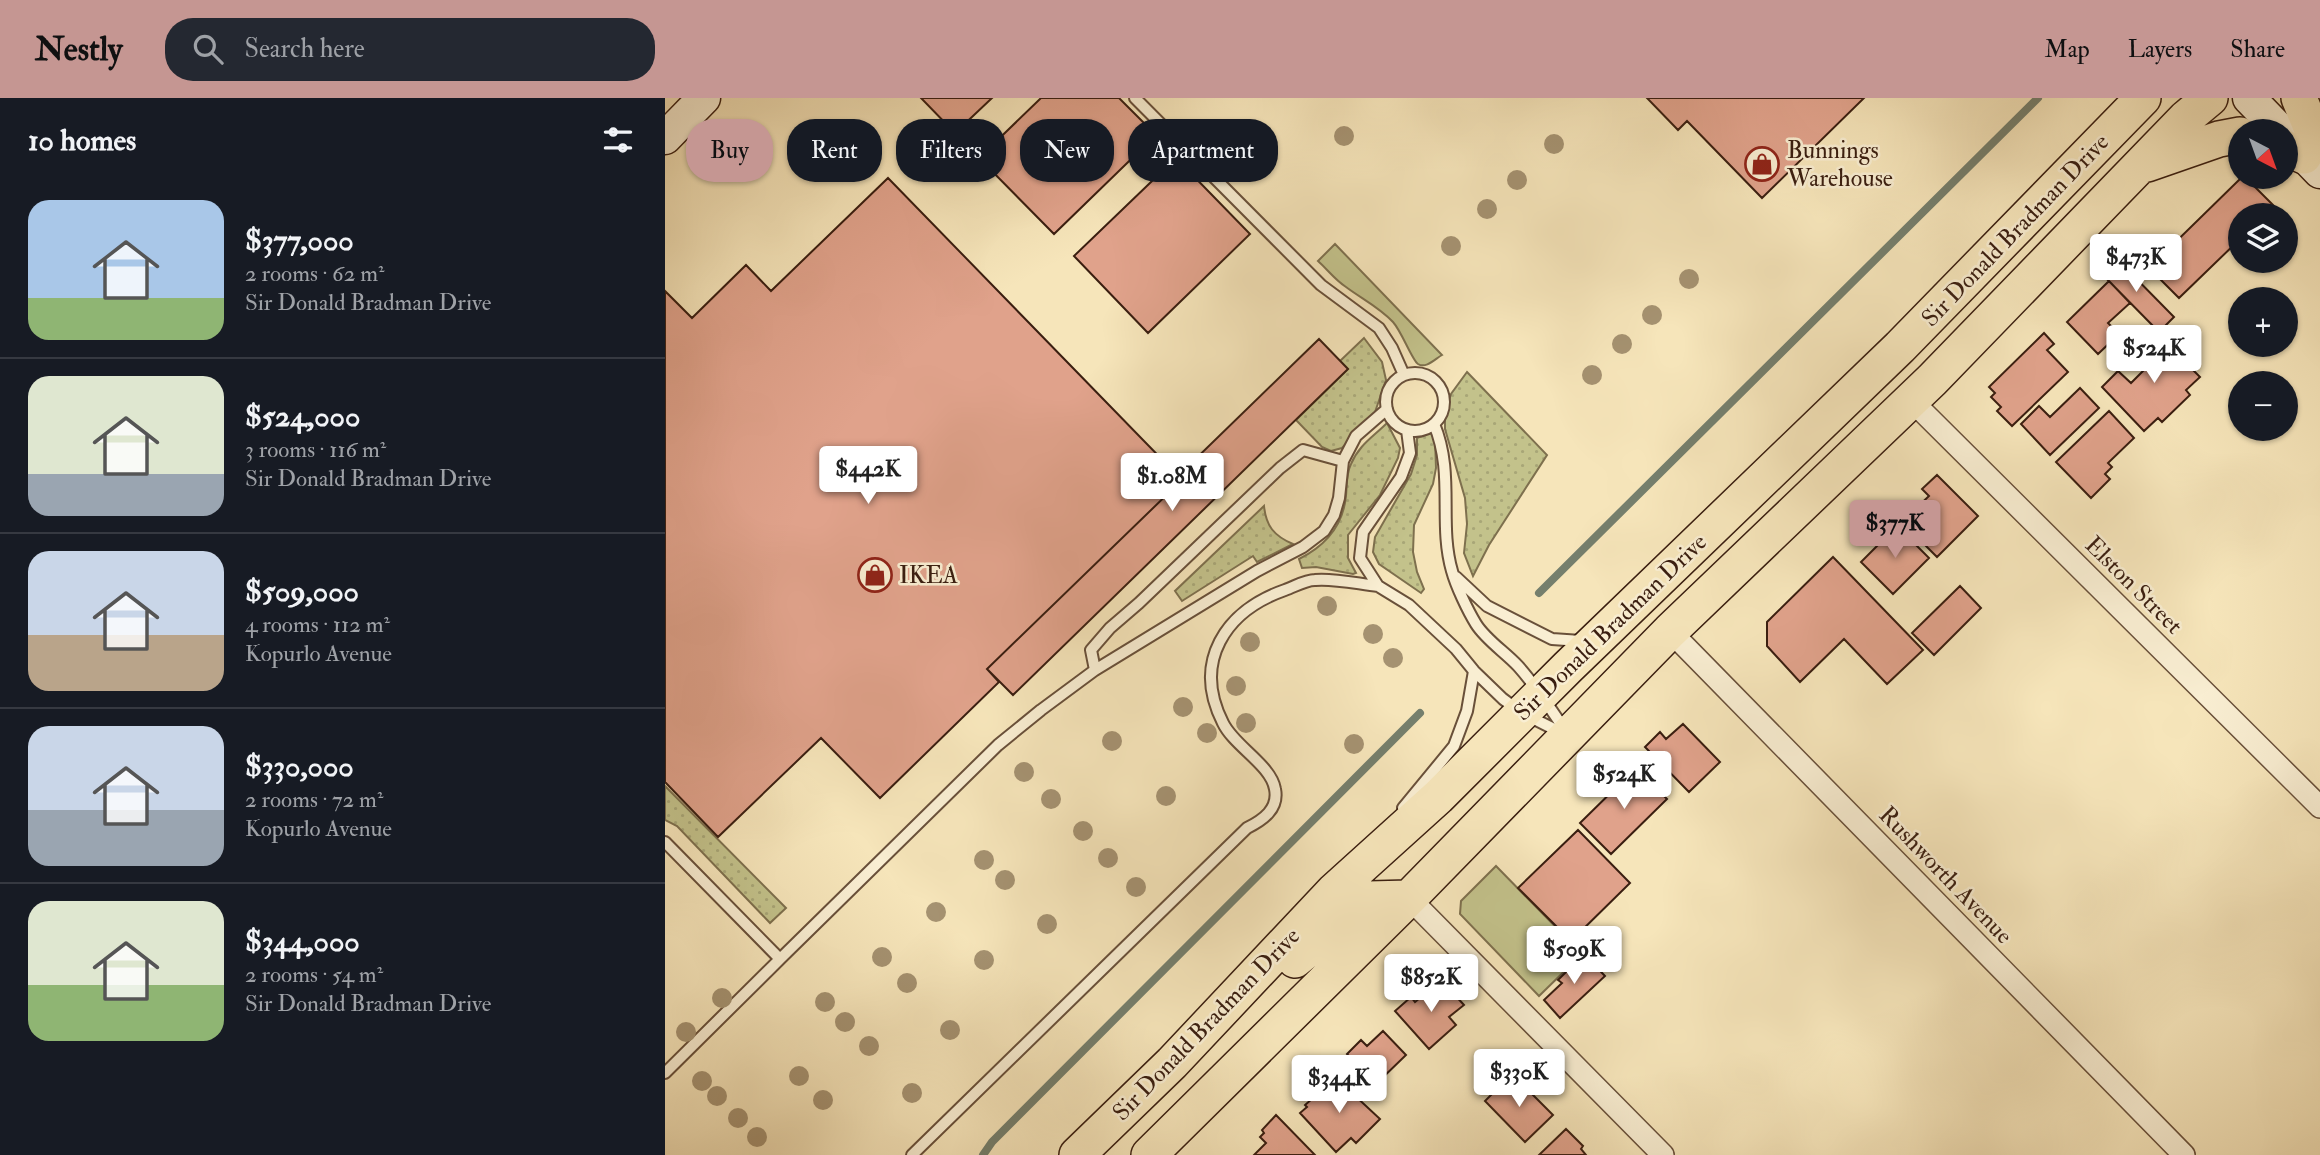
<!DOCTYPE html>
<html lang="en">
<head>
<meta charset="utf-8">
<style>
  body { margin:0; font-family:"IM FELL Double Pica",serif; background:#242831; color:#f1f3f6; height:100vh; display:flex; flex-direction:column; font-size:26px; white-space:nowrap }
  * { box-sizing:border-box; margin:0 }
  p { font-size:23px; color:#9ea1a6 }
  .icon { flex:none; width:38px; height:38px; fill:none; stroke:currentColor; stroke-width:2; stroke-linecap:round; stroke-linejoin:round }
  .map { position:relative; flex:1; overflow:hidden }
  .details { display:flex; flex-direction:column; background:#171b24; width:665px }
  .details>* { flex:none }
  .banner { position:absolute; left:21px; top:21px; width:665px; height:63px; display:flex; gap:14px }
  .needle { width:46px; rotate:139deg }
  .fabs { position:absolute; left:1563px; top:21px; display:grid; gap:14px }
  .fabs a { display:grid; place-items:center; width:70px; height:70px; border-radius:50%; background:#171b24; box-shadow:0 2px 5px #0004; font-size:35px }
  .price { position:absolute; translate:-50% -60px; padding:0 16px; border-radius:7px; background:#fff; color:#222; font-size:23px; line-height:46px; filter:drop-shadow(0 2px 4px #0008) }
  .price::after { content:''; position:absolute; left:50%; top:42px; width:21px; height:16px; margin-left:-10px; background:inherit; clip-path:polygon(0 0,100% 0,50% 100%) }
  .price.current { background:#c59692; color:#111 }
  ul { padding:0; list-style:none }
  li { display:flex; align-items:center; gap:21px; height:175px; padding:0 28px }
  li+li { border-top:2px solid #363941 }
  li span { display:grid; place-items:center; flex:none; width:196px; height:140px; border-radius:21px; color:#555 }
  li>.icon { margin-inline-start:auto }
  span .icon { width:84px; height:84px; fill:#fffc; stroke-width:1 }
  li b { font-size:30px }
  h2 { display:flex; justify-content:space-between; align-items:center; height:84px; padding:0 28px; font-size:30px }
  .tag { padding:0 24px; border-radius:28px; background:#171b24; box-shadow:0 2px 5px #0004; font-size:24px; line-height:63px }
  .tag.current { background:#c59692; color:#111 }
  header { display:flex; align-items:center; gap:42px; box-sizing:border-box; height:98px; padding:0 35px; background:#c59692; color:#111 }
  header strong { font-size:33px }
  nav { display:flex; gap:38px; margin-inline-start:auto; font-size:24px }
  .search { width:490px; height:63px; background:#242831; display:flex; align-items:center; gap:18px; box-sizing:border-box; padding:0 24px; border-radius:28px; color:#9ea1a6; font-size:26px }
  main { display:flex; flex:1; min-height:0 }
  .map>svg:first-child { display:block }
</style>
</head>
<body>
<header>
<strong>Nestly</strong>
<div class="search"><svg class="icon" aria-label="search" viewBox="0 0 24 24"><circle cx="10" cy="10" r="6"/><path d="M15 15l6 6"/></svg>Search here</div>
<nav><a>Map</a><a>Layers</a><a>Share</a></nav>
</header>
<main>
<section class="details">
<h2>10 homes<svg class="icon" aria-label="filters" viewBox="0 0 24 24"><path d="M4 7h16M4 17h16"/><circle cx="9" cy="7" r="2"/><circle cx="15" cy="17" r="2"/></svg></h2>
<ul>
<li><span style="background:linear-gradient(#a9c7e8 70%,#8fb573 0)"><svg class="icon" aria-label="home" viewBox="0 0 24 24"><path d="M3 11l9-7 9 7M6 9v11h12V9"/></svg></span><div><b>$377,000</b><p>2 rooms · 62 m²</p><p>Sir Donald Bradman Drive</p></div></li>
<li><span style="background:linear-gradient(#dfe7d0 70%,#9aa5b1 0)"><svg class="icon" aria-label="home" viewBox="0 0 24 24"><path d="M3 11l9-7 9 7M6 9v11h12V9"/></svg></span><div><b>$524,000</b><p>3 rooms · 116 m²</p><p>Sir Donald Bradman Drive</p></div></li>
<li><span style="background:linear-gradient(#c9d6e8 60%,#b9a48a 0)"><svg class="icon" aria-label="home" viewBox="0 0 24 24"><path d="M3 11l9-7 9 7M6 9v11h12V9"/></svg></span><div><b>$509,000</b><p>4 rooms · 112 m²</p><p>Kopurlo Avenue</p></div></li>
<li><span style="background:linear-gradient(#c9d6e8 60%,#9aa5b1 0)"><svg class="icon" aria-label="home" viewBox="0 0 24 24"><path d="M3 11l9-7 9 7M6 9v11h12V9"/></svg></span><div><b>$330,000</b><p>2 rooms · 72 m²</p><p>Kopurlo Avenue</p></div></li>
<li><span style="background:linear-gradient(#dfe7d0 60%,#8fb573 0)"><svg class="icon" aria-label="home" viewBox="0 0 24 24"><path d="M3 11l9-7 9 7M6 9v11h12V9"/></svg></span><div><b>$344,000</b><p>2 rooms · 54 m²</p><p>Sir Donald Bradman Drive</p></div></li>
</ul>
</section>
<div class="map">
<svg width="1655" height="1057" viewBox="0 0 1655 1057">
  <defs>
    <pattern id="grass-dots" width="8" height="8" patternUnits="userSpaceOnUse" patternTransform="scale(1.75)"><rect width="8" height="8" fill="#c3c28b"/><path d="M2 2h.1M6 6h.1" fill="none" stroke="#a8a677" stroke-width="1.8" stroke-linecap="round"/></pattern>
  </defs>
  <rect width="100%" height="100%" fill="#f6e5ba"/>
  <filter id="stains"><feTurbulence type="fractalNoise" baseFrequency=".00286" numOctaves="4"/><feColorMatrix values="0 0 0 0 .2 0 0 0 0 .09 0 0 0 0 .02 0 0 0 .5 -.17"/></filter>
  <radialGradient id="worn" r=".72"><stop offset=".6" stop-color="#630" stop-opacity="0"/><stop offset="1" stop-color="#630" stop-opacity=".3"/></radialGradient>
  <path fill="url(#grass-dots)" stroke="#7e704e" stroke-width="2" d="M699,240L717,264L721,282L709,317L677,350L666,353L657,349L631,322L683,271L675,263Z
    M802,274L882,357L824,447L808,478L799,455L802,426L800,400L780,331V315L786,296Z
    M722,325L735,350L733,360L715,397L683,437V460L691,475L688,476L651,469L637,470L634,461C660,448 678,428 681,398C682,387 681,376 686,366C694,347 708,339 722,325Z
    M764,335H767L770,341L771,370L768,386L749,427L748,454L752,474L759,491L756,495L714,466L708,454L710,439L746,376L752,357V340Z
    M599,408C601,428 609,438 628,446L592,464L588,458L517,503L510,493Z
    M0,688L121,810L105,825L12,728L0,722Z"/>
  <path fill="#c3c28b" stroke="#7e704e" stroke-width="2" d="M670,146L777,257C770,261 761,271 753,266C747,262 737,234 728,224C714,209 697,201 681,189C670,182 662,171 653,163Z
    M831,768L917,856L874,898L795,816L796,803Z"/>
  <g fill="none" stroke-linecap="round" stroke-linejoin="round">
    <path stroke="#757f6d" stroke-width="8" d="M874,495L1373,0
      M318,1057L327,1044L755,615"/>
  </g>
  <path fill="#e0a28b" stroke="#3a1e10" stroke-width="2" d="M256,0H327L290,35Z
    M376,0H454L491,37L389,136L314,60Z
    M982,0H1199L1097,100L1022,23L1013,32Z
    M511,60L585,136L483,235L409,158Z
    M1577,79H1580L1609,108L1599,117H1575V141L1514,200L1484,170Z
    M223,80L517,382L322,571L334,584L215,700L156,640L53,739L0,684V193L27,220L81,167L106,193Z
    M1448,157L1509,219L1494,234L1433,172Z
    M1444,183L1465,205L1443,225L1454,236L1433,256L1402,224Z
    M1379,235L1389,246L1382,252L1403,274L1347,328L1332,313L1336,309L1326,299L1330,295L1324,289Z
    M1491,235L1535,279L1521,292L1525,297L1497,324L1493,320L1479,333L1437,289L1453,273L1466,285L1487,264L1475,251Z
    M654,241L683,271L348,597L322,571L517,382L513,378Z
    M1415,290L1434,310L1385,357L1356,326L1374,308L1385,319Z
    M1444,313L1469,340L1443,365L1447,369L1440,376L1445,381L1426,400L1391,364Z
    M1272,377L1313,418L1272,459L1260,447L1268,439L1245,416L1264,398L1257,391Z
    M1232,428L1264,460L1228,496L1196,464Z
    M1168,459L1258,552L1222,586L1179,541L1135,584L1102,548V524Z
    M1295,488L1316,510L1269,557L1247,535Z
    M1018,626L1055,664L1024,694L980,649L995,634L1001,641Z
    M971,670L1002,701L946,756L915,725Z
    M913,732L965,785L906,843L853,790Z
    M919,856L940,878L895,920L879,902L897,885L893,882Z
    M776,882L799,907L784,919L791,927L764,951L730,913L746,899L750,904Z
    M718,933L741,957L711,986L682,956L696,942L702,948Z
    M671,980L715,1021L691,1045L686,1040L671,1054L635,1015L642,1009L640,1007Z
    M851,980L888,1017L860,1044L820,1003L834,989L838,993Z
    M611,1017L650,1057H589L601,1045L595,1039L599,1035L597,1032Z
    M901,1031L918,1048L916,1051L921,1057H874Z"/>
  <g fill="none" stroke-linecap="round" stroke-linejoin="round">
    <g stroke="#69503a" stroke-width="14">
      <path id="lane" d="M470,0L656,187L714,230L727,250L739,277
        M721 304a29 29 0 1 1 58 0a29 29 0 1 1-58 0Z
        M769,326C790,376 773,425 787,473C791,488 803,513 811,526C821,542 840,554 853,568C871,588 885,610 900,632
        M742,332L745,355L736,379L698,434L695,460L713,488L744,507L791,551L809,573L838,601L857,615L897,635
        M791,479L822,508L887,541L916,543
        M430,572L426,552L445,530L474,505L615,370L638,352L678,363
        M738,710L789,648L802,613L809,573
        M0,744L115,861L333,647L376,612L430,572L592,473L638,449L659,433L669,417L674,400L678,363L691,338L722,311
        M0,975L115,861
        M247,1057L582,730C598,722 614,711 610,691C606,667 569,648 558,625C527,564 560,513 620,492C629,489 640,482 650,482C668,480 694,486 713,488"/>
    </g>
    <g stroke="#69503a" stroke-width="24">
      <path id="street" d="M1246,302L1655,709
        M1005,533L1519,1057
        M744,800L998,1057"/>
    </g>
    <g stroke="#3a1e10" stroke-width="35">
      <path id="secondary" d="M1584,0L1616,33
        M1621,39L1655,74
        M0,40L39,0"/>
    </g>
    <g stroke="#3a1e10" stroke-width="38">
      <path id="primary" d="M1634,0L1649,36
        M1620,50L1639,58
        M1482,66L1554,41L1575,37
        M630,862L704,801L744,800
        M412,1057L507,965L669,793L773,699L903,569L1235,249L1478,0
        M484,1057L744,800L1005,533L1267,282L1521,20L1545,0"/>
    </g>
    <use href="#lane" stroke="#f9eed2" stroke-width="10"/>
    <use href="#street" stroke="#f9eed2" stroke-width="21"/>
    <use href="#secondary" stroke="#f9eed2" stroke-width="32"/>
    <use href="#primary" stroke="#f6e5ba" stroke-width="35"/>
  </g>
  <g fill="#a59271">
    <circle cx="679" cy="38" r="10"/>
    <circle cx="889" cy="46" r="10"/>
    <circle cx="852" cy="82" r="10"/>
    <circle cx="822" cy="111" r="10"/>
    <circle cx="786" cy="148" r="10"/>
    <circle cx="1024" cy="181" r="10"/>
    <circle cx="987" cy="217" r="10"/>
    <circle cx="957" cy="246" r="10"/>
    <circle cx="927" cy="277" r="10"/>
    <circle cx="662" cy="508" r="10"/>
    <circle cx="708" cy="536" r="10"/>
    <circle cx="585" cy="544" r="10"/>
    <circle cx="728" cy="560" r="10"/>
    <circle cx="571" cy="588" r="10"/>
    <circle cx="518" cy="609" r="10"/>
    <circle cx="581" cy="625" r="10"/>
    <circle cx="542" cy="635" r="10"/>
    <circle cx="447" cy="643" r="10"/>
    <circle cx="689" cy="646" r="10"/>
    <circle cx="359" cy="674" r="10"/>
    <circle cx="501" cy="698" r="10"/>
    <circle cx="386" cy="701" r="10"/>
    <circle cx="418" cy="733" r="10"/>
    <circle cx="443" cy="760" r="10"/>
    <circle cx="319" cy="762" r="10"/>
    <circle cx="340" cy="782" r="10"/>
    <circle cx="471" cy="789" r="10"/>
    <circle cx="271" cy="814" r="10"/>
    <circle cx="382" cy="826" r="10"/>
    <circle cx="217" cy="859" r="10"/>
    <circle cx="319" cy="862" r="10"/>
    <circle cx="242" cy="885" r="10"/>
    <circle cx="57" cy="900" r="10"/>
    <circle cx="160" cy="904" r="10"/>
    <circle cx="180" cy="924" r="10"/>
    <circle cx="285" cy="932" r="10"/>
    <circle cx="21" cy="934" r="10"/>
    <circle cx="204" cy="948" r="10"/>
    <circle cx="134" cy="978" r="10"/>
    <circle cx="37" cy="983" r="10"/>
    <circle cx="247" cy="995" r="10"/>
    <circle cx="52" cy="998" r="10"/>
    <circle cx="158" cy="1002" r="10"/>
    <circle cx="73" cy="1020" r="10"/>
    <circle cx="92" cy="1039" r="10"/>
  </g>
  <defs>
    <g id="shop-ring" transform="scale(1.75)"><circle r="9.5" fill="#f9eed2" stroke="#8f2418" stroke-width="1.5"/><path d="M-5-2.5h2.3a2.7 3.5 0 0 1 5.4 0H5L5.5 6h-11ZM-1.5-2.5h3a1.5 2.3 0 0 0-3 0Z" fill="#8f2418"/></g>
  </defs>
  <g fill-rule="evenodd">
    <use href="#shop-ring" x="1097" y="66"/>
    <use href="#shop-ring" x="210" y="477"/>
  </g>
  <g text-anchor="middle" stroke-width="5" stroke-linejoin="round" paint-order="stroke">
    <g font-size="24" fill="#3a1e10" stroke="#f9eed2" text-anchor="start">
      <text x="1122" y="60">Bunnings<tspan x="1122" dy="28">Warehouse</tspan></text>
      <text x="234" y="485">IKEA</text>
    </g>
    <g font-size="24" fill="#3a1e10" stroke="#f9eed2">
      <text transform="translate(1350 132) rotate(-46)" y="8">Sir Donald Bradman Drive</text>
      <text transform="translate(1469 487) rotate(45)" y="8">Elston Street</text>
      <text transform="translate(945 529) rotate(-44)" y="8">Sir Donald Bradman Drive</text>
      <text transform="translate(1281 777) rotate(46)" y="8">Rushworth Avenue</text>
      <text transform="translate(541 926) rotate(-46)" y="8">Sir Donald Bradman Drive</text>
    </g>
  </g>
  <rect width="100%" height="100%" filter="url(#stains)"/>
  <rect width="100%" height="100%" fill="url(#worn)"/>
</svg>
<div class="fabs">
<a><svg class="needle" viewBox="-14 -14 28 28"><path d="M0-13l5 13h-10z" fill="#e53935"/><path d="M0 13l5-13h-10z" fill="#9ea1a6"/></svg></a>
<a><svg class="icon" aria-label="layers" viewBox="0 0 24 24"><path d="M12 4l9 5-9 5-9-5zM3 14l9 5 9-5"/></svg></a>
<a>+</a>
<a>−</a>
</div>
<b class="price" style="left:1471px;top:196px">$473K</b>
<b class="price" style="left:1489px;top:287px">$524K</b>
<b class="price" style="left:203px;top:408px">$442K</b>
<b class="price" style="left:507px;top:415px">$1.08M</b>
<b class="price current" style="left:1230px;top:462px">$377K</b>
<b class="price" style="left:959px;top:713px">$524K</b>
<b class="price" style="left:909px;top:888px">$509K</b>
<b class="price" style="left:766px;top:916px">$852K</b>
<b class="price" style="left:854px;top:1011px">$330K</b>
<b class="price" style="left:674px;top:1017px">$344K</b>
<div class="banner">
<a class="tag current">Buy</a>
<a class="tag">Rent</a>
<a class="tag">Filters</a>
<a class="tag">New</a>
<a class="tag">Apartment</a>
</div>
</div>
</main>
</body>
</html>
